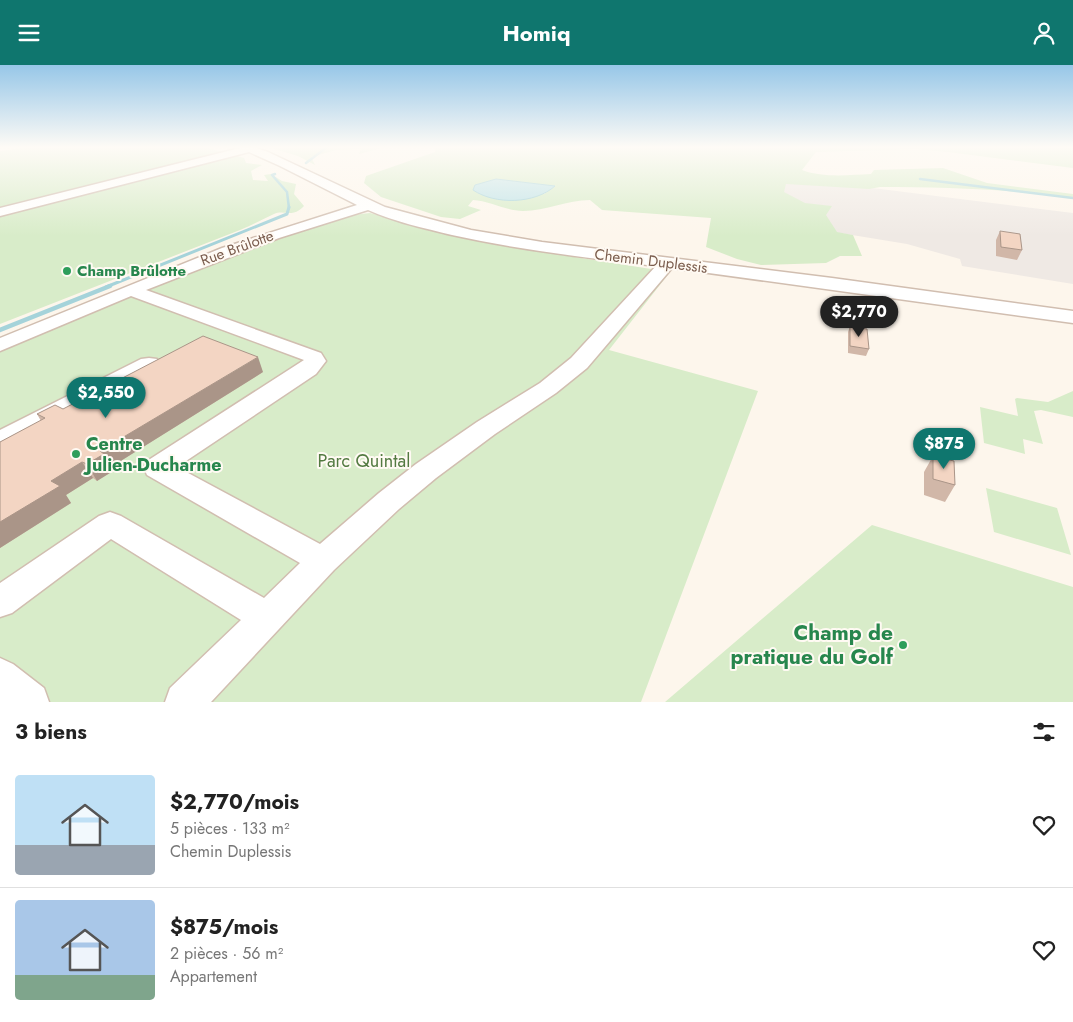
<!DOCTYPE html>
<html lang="fr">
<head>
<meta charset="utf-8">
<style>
  body { margin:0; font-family:Jost,sans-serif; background:#f6f6f6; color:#222; height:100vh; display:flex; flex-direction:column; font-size:19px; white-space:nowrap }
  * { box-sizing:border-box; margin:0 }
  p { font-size:16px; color:#767676 }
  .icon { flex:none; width:28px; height:28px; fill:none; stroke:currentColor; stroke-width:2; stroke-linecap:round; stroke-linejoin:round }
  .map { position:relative; height:637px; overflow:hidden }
  .drawer { display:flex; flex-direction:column; background:#fff; flex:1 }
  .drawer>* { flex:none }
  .price { position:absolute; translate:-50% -42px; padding:0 11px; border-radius:18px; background:#0f766e; color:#fff; font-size:16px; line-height:32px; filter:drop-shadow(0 1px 2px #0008) }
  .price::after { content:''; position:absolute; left:50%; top:30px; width:15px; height:11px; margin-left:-8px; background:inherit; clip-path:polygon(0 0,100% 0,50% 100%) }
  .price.active { background:#222; color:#fff }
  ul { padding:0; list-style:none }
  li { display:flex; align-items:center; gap:15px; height:125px; padding:0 15px }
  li+li { border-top:1px solid #e0e0e0 }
  li span { display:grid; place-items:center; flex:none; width:140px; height:100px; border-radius:5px; color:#555 }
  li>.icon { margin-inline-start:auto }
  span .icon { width:60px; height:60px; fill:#fffc; stroke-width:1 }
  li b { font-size:21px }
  h2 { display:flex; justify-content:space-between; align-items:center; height:60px; padding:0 15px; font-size:21px }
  header { display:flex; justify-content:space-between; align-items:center; height:65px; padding:0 15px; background:#0f766e; color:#fff; font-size:22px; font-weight:700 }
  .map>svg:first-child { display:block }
</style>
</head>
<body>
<header><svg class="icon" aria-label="menu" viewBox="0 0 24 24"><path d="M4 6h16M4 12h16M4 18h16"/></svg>Homiq<svg class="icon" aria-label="person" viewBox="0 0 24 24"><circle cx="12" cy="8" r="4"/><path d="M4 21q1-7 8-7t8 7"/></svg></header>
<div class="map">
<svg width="1073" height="637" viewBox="0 0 1073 637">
  <rect width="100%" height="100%" fill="#fdf6ec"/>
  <path fill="#efe9e4" d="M769,110L1073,148V219L962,201L960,194L907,179L761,155Z"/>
  <path fill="#d8ecc9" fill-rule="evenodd" d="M32,82H204L244,93L246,98L262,100L251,106L253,115L268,116L264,110L271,109L282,116L296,119L294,129L304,141C292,154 284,144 274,149C263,154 252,160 240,165L0,259V86Z
    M268,82H385L359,89L361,84L336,85L311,92L315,100L298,91Z
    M436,82H1073V103L948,87L916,84L816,87L802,105C823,113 849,110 871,109L874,105L943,103L987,118L1073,129V133C1008,124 945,122 880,122L869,124L786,119L784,127L805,138L832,141L826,150L837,167L853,170L862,191H840L826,198L761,200L737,194L706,182L711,153L602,145L590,135C567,135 546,146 523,146C506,146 490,136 473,135L468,141L481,145L460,154L441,152L381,132L364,118L366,111L435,87ZM496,114L555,121L544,129L475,120Z
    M370,148L486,178L670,207L609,285L758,326L641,637H0V284L244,182L352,150Z
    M1073,326V352L1041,345L1034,346L1043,379L1023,374L1025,389L984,378L980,342L1018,351L1015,334L1017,333L1048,337Z
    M986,423L1057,443L1071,490L994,467Z
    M872,460L1073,522V637H665Z"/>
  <path fill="#bfe3e8" stroke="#a5d3da" d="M496,114L555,121C535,139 495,140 473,125L475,120Z"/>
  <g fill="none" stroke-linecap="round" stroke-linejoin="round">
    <path stroke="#a5d3da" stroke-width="2.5" d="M306,98L327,82
      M275,109L272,110L287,127L289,143
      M920,114L1073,133"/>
    <path stroke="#a5d3da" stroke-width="3" d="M106,222L287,149L289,142"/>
    <path stroke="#a5d3da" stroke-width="4.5" d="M0,265L110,221"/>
    <g stroke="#d1beb0" stroke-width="3">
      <path id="minor" d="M239,82H253L268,87L385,142L471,165L542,177L832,213L1073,246V258L672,203L587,303L556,328L495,369L436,413L399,444L334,505L211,637H165L170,623L241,555L111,474L12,548L0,552V518L99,451L110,447L121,451L264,533L300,498L147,410L144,403L147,396L304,295L131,231L0,286V273L222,183L357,140L280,101L249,87L0,151V143L240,83ZM368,145C395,157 424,163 452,170C520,185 588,193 656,201L571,293L540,318L477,357L416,399L379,428L320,479L177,402L316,309L326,296L321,288L146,225L279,173Z
        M149,293L157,294L160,299L157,304L9,382L0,384V365L141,294Z
        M0,593L13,599L44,623L49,637H0Z"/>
    </g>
    <use href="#minor" fill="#fff" fill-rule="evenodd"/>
  </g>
  <path fill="#d1b7a8" d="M1000,166L1022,185L1017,195L996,191V175Z
    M850,261L869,284L866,291L848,288V267Z
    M263,307L111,402L113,406L97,416L93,413L66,430L71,438L0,483V377L41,356L37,349Z
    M933,391L955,420L945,437L924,430V407Z"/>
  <path fill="#aa9588" d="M258,292L263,307L111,402L113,406L97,416L87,399L100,386Z
    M82,397L93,413L66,430L71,438L0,483V457L51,416Z"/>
  <path fill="#f3d5c3" stroke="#aa9588" d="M1000,166L1020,169L1022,185L1001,182Z
    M850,261L867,264L869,284L850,281Z
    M203,271L258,292L100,386L104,389L87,399L82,397L51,416L60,421L0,457V377L45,353L37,349L55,340L63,344Z
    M933,391L954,396L955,420L933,414Z"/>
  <linearGradient id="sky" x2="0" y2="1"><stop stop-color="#97c7e8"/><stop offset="0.48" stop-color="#fefbf6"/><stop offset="1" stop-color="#fefbf6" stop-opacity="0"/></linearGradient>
  <rect width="1073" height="171" fill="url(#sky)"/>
  <g fill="#2e9e5b" stroke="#fffaf3" stroke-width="2">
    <circle cx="67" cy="206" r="5"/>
    <circle cx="76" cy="389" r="5"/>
    <circle cx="903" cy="580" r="5"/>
  </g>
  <g text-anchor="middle" stroke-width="4" stroke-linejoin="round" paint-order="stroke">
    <g font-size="15" fill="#7a5c4d" stroke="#fffaf3">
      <text transform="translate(237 183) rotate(-20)" y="5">Rue Brûlotte</text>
      <text transform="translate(651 196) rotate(7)" y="5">Chemin Duplessis</text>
    </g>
    <g font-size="15" font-weight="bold" fill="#27864d" stroke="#fffaf3" text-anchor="start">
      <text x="77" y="211">Champ Brûlotte</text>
    </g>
    <g font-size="18" font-weight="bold" fill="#27864d" stroke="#fffaf3" text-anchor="start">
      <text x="86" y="385">Centre<tspan x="86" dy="21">Julien-Ducharme</tspan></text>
    </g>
    <g font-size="18" fill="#537a41" stroke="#fffaf3">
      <text x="364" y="402">Parc Quintal</text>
    </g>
    <g font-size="21" font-weight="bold" fill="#27864d" stroke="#fffaf3" text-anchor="end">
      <text x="893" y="575">Champ de<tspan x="893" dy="24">pratique du Golf</tspan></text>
    </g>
  </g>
</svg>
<b class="price active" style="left:859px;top:273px">$2,770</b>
<b class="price" style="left:106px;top:354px">$2,550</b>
<b class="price" style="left:944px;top:405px">$875</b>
</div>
<section class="drawer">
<h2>3 biens<svg class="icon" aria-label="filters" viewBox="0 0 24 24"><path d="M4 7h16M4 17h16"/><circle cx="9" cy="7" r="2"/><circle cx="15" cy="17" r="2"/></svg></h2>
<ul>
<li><span style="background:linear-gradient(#bfe0f5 70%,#9aa5b1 0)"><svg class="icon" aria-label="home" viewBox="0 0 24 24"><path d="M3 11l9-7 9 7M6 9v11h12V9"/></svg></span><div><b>$2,770/mois</b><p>5 pièces · 133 m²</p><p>Chemin Duplessis</p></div><svg class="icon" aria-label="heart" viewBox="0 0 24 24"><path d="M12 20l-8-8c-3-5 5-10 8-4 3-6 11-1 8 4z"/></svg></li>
<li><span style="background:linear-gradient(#a9c7e8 75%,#7fa58c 0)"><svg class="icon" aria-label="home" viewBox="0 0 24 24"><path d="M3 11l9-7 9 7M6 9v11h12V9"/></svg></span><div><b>$875/mois</b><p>2 pièces · 56 m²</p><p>Appartement</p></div><svg class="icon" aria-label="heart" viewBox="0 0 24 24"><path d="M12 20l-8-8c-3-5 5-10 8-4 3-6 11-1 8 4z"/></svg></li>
</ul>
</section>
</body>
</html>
